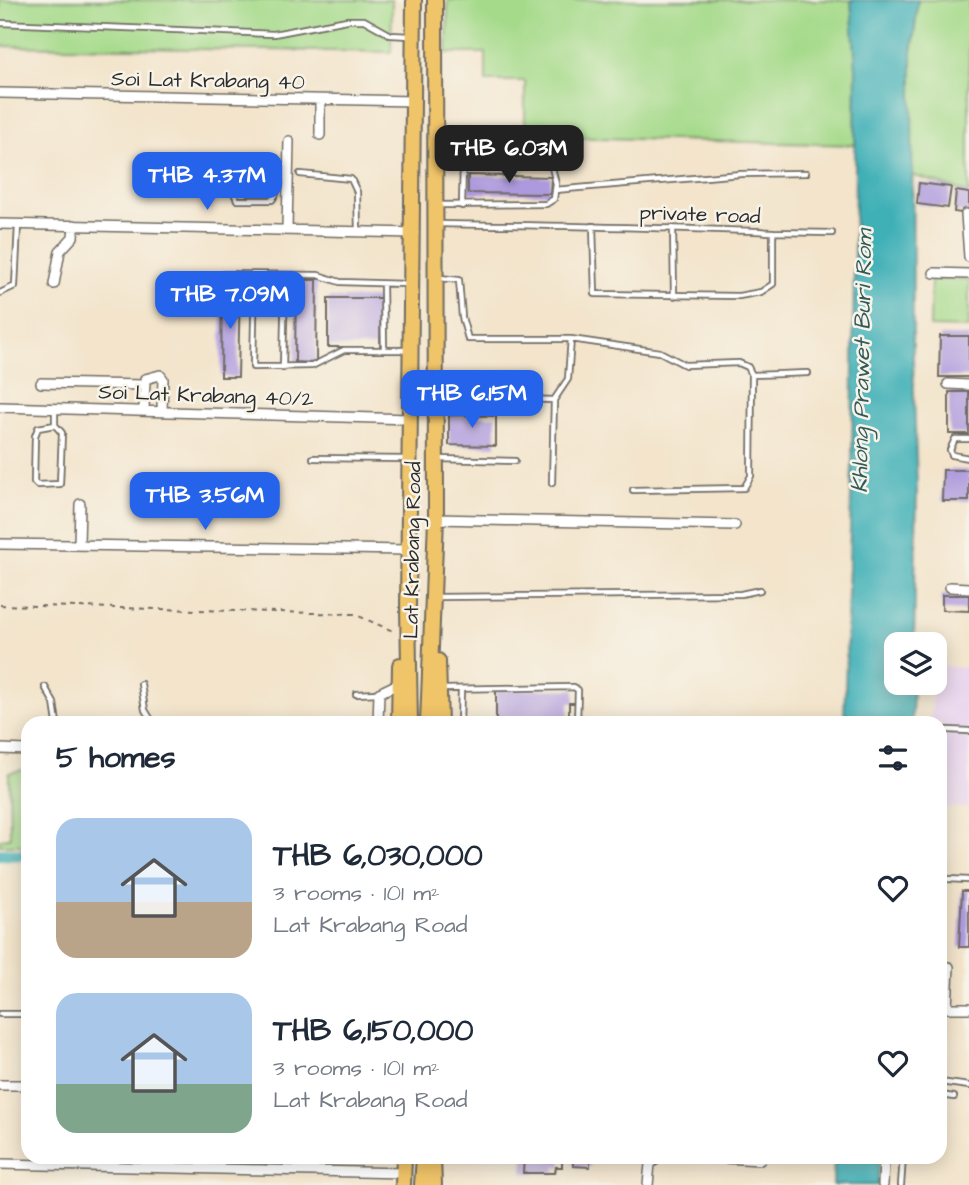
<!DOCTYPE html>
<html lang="en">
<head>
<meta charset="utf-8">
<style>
  body { margin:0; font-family:"Architects Daughter",sans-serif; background:#f2f2f3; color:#1f2937; height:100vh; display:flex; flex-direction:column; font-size:26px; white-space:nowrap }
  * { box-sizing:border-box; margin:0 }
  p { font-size:23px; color:#747a83 }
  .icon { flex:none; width:38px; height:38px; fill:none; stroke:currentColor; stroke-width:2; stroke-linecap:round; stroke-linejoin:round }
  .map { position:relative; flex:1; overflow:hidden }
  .panel { position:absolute; left:21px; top:716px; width:926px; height:448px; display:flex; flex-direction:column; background:#fff; border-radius:21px; box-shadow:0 4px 18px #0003 }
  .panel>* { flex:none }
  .controls { position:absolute; left:884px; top:632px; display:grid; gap:14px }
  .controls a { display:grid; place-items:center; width:63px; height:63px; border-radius:14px; background:#fff; box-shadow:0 4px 18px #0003; font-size:35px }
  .price { position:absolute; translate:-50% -60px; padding:0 16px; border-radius:14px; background:#2563eb; color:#fff; font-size:23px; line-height:46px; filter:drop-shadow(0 2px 4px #0008) }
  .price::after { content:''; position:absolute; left:50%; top:42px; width:21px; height:16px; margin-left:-10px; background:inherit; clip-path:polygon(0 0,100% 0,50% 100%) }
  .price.selected { background:#222; color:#fff }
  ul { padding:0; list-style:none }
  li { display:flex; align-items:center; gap:21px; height:175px; padding:0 35px }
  li span { display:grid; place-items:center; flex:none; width:196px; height:140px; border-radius:21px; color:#555 }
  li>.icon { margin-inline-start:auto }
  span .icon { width:84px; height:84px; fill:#fffc; stroke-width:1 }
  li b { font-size:30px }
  h2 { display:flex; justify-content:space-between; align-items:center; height:84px; padding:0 35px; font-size:30px }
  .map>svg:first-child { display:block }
</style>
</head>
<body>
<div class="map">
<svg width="969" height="1185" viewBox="0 0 969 1185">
  <rect width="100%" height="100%" fill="#f7f3e8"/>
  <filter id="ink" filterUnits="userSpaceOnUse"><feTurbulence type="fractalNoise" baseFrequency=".0143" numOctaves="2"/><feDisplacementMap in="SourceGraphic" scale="14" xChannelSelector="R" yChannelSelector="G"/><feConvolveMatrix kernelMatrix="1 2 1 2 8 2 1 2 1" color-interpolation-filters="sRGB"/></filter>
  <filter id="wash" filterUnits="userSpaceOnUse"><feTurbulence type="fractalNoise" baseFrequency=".00686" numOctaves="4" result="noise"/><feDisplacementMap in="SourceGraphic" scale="28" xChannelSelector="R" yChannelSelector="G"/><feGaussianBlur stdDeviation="1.57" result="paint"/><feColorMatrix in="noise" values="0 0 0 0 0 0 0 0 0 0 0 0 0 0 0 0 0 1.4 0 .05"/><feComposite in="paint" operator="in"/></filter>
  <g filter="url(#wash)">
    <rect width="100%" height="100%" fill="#f3e4cb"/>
    <path fill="#e7d2ef" d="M935,666L969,668V808L940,807V723H930Z"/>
    <path fill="#a5da8a" stroke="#68825a" stroke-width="2" d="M0,0H392L391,52L0,46Z
      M448,0H851L856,68L855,145L525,136V81H486V53H447Z
      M918,0H969V193L912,175V53Z
      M931,279L969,280V328L930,327Z
      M28,769V845H0V839L10,838L9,773Z"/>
    <path fill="#3fb0b7" stroke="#356e71" stroke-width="2" d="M851,0H918L912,53L913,360L917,489L914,644H896V682L913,683L912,723H844L852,465L856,68Z
      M834,1157H879L878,1185H833Z"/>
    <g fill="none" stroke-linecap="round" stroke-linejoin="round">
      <path stroke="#3fb0b7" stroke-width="12" d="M0,854L28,855"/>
    </g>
    <g id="blocks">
      <path fill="#ad99de" d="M468,175L551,177L550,194L468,193Z
        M919,183L951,187L948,208L917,204Z
        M956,191L969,193V214L954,212Z
        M296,280H317L316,363L295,362Z
        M222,285L240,286L238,377H221Z
        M328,298H381L380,347H328Z
        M940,336H969V377H939Z
        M949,392H969V434H949Z
        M449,415L496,416V446L449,445Z
        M943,470H969V501H942Z
        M942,595H969V611L942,610Z
        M575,689V703H569V723H496V690Z
        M962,891H969V947H959Z
        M524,1157L562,1158V1167H556L555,1173H523Z
        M573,1157H590V1167L573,1166Z"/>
    </g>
  </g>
  <g filter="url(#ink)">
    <use href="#blocks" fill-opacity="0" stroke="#716c63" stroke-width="2"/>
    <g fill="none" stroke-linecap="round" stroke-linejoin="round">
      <g stroke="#716c63" stroke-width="8">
        <path id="lane" d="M0,23L274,34L347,20H364L391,35L410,36
          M438,133L515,134
          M236,169L232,188L237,200H272L276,194L277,180L287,176
          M300,174L351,179L357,192L358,230
          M555,190L741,174L806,173
          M436,205L546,204L554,199L556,184L552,167L543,162L438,158
          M462,206L463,160
          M439,224C551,226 662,227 773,232V284L761,292L739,296L595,294L593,226
          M673,228L674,296
          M773,232L832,233
          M224,274L318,275L340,282L407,284
          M255,275L253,367L312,366L344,350H407
          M440,278L459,280L462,317L468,339H571L660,352L685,365L739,363L748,367L752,375L751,476L744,488L633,490
          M383,284L384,349
          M0,293L15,286L18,225
          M283,368L285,275
          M752,375L808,373
          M438,396L554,400L552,483
          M554,400L568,379L571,339
          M55,425L38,428L35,436L34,482L37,485L60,484L62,433L55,425V408
          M969,439H955L950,450L952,455L969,458
          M313,458L406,459
          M439,459L515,461
          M436,597L741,594L760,590
          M141,684L145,710L153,723
          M45,687L54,703L57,723
          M443,689L574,687L578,690L577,723
          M356,694L378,693
          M460,723L461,690
          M948,730L969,731
          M947,879L969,880
          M0,1014H28
          M940,1082L969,1086
          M940,1095L954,1097
          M901,1185L903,1157"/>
      </g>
      <g stroke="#716c63" stroke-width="12">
        <path id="street" d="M0,93L415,101
          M320,135V100
          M966,214L969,257
          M0,224L414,233
          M287,229L289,141
          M934,273L969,274
          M54,284L60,251L73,237L74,225
          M41,383L145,385
          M948,384L969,385
          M0,407L411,419
          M144,410L145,379L160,375L163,379L162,411
          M436,519L735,525
          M0,544L409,550
          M79,545L80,504
          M950,587L969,588
          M378,723L379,693L400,683
          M0,749L28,750
          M947,1008L949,967
          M947,1008H969
          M0,1085H28
          M708,1157L760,1160
          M0,1164L404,1173
          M648,1185L650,1164L659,1157
          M883,1185L884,1157"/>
      </g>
      <g stroke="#716c63" stroke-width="18">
        <path id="primary" d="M438,661L440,723
          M399,723L400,665
          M410,723L408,608L414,0
          M428,723L436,519L435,0
          M433,1157L434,1185
          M403,1185L404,1157
          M422,1185L424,1157"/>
      </g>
      <path stroke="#716c63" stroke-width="2" stroke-dasharray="5 5" stroke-linecap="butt" d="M0,605L354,614L395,632"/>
      <use href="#lane" stroke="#fff" stroke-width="4.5"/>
      <use href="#street" stroke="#fff" stroke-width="9"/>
      <use href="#primary" stroke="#f0c469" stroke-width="14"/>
    </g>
  </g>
  <g text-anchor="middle" stroke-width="5" stroke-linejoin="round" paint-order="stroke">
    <g font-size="21" fill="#2b2b2b" stroke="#f7f3e8">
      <text transform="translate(208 80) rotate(1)" y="7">Soi Lat Krabang 40</text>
      <text transform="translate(700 214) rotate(2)" y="7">private road</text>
      <text transform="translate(206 395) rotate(2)" y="7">Soi Lat Krabang 40/2</text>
      <text transform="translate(412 550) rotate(-89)" y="7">Lat Krabang Road</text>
    </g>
    <g font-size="23" font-style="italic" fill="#325a5c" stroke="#f7f3e8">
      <text transform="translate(861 361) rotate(-89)" y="8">Khlong Prawet Buri Rom</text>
    </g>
  </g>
</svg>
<div class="controls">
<a><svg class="icon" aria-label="layers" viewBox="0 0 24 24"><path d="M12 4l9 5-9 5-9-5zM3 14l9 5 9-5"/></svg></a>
</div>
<b class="price selected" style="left:509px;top:185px">THB 6.03M</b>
<b class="price" style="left:207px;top:212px">THB 4.37M</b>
<b class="price" style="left:230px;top:331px">THB 7.09M</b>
<b class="price" style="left:472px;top:430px">THB 6.15M</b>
<b class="price" style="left:205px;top:532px">THB 3.56M</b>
<section class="panel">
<h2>5 homes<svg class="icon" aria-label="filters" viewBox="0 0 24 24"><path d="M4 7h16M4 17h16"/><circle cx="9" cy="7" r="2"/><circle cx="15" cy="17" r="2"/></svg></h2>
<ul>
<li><span style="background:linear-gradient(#a9c7e8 60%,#b9a48a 0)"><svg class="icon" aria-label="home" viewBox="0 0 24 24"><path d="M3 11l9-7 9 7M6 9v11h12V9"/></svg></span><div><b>THB 6,030,000</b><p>3 rooms · 101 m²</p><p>Lat Krabang Road</p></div><svg class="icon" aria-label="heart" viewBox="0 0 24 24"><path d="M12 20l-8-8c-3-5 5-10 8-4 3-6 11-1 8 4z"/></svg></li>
<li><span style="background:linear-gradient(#a9c7e8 65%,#7fa58c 0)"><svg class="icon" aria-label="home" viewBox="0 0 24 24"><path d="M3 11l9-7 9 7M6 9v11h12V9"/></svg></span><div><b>THB 6,150,000</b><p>3 rooms · 101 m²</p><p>Lat Krabang Road</p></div><svg class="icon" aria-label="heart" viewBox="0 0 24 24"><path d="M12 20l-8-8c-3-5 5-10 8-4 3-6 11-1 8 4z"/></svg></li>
</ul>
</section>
</div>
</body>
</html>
